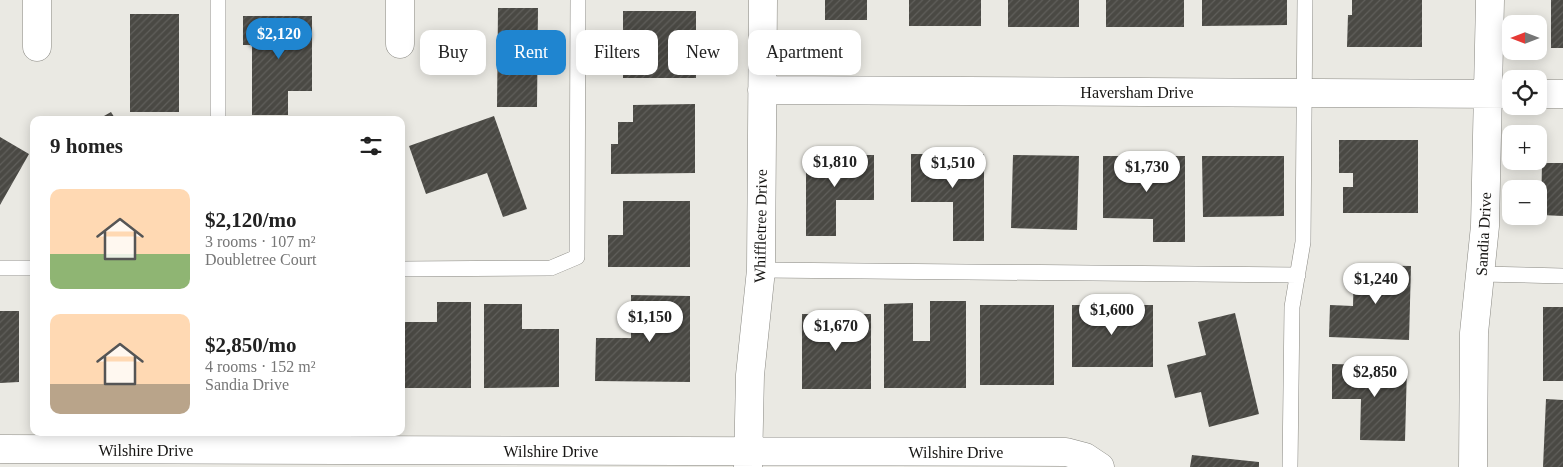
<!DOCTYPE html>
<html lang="en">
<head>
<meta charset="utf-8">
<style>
  body { margin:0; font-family:"Times New Roman",serif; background:#f2f2f2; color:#222; height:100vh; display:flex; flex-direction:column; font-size:19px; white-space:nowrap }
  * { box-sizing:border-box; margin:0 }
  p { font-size:16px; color:#767676 }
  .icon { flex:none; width:28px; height:28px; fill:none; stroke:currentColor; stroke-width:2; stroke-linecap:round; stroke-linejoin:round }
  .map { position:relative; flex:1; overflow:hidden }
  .sheet { position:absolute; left:30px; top:116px; width:375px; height:320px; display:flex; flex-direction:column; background:#fff; border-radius:10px; box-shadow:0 2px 12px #0003 }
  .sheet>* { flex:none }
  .top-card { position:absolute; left:420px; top:30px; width:475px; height:45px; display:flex; gap:10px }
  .needle { width:32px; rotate:270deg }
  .tools { position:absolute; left:1502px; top:15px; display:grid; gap:10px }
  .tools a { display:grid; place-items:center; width:45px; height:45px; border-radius:10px; background:#fff; box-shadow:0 2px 12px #0003; font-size:25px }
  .price { position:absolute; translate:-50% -42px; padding:0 11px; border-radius:18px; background:#fff; color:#222; font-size:16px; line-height:32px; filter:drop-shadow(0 1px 2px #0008) }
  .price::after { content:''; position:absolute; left:50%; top:30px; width:15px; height:11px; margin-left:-8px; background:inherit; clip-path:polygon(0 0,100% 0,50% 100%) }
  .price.selected { background:#1f85d0; color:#fff }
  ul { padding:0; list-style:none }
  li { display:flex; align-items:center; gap:15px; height:125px; padding:0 20px }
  li span { display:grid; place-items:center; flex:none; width:140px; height:100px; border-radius:10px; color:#555 }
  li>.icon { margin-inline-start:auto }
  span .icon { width:60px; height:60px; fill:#fffc; stroke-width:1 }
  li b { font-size:21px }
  h2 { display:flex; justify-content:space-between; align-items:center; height:60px; padding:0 20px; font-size:21px }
  .chip { padding:0 18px; border-radius:10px; background:#fff; box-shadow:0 2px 12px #0003; font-size:18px; line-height:45px }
  .chip.selected { background:#1f85d0; color:#fff }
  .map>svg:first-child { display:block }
</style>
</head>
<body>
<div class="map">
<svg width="1563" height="467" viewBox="0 0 1563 467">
  <defs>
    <pattern id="building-hatch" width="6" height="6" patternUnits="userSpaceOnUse" patternTransform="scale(1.25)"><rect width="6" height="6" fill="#4a4944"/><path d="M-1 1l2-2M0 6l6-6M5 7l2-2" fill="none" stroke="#605f5b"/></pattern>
  </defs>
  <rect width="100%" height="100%" fill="#eae9e3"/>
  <path fill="url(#building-hatch)" d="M825,0H867V20H825Z
    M909,0H981V26H909Z
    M1008,0H1079V27H1008Z
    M1106,0H1184V27H1106Z
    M1202,0H1287V25L1202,26Z
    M1352,0H1422V47H1347L1348,15H1352Z
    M1551,0H1563V48H1551Z
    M498,8H538L537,107H497Z
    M623,11H696V78H623Z
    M130,14H179V112H130Z
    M243,16H312V91H288V115H252V45H243Z
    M695,104V173L611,174V144H618V122H633V105Z
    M111,112L116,120H97Z
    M494,116L527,209L503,217L487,173L426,194L409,146Z
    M0,137L29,154L0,205Z
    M1339,140H1418V213H1343V187H1353V173H1339Z
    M911,154H984V241H953V202H911Z
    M806,155H874V200H836V236H806Z
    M1013,155L1079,156L1077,230L1011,228Z
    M1103,156H1185V242H1153V219L1103,218Z
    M1202,156H1284V216L1203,217Z
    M1542,163H1563V216L1541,215Z
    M623,201H690V267H608V235H623Z
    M1354,265L1411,266L1409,340L1329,337L1330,305L1353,306Z
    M631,295L690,296V382L595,381L596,338H631Z
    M930,301H966V388H884V304L913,303V341H930Z
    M437,302H471V388H401V322H437Z
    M484,304H522V329H559V387L484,388Z
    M980,305H1054V385H980Z
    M1072,305H1153V367H1072Z
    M1543,307H1563V381H1543Z
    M0,311H19V382L0,383Z
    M1235,313L1259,414L1209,427L1201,392L1175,398L1167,365L1206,355L1198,322Z
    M802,314H871V389H802Z
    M1332,364L1407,366L1405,441L1360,440L1361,399H1332Z
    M1546,399L1563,400V467H1543Z
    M1192,455L1259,462V467H1190Z"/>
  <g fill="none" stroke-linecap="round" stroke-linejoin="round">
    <g stroke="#888781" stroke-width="16">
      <path id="lane" d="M218,0V120
        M0,268H34
        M401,269L551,268L577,257L578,0
        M761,270L1298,275
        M1481,274L1563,276
        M1290,467L1292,307L1303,242L1305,0"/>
    </g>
    <g stroke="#888781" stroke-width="29">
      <path id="street" d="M400,44V0
        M37,47V0
        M762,90L1511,94
        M1539,94H1563
        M0,449L1066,452L1085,457L1100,467
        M748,467L750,375L761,270L763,0
        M1473,467L1474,333L1485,226L1490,0"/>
    </g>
    <use href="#lane" stroke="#fff" stroke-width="15"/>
    <use href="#street" stroke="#fff" stroke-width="28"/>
  </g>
  <g text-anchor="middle" stroke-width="5" stroke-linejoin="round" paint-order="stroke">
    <g font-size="16" fill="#171614" stroke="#fff">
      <text x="1137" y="98">Haversham Drive</text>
      <text transform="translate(760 226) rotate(-89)" y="6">Whiffletree Drive</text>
      <text transform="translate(1483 234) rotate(-87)" y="6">Sandia Drive</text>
      <text x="146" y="456">Wilshire Drive</text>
      <text x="551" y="457">Wilshire Drive</text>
      <text x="956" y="458">Wilshire Drive</text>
    </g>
  </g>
</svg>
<div class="tools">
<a><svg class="needle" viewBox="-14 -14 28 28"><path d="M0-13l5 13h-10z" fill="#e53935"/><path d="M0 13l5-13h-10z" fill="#767676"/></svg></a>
<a><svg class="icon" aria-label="locate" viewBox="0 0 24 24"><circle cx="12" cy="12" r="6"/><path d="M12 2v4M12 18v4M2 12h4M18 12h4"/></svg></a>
<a>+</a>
<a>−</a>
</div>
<b class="price selected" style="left:279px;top:60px">$2,120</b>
<b class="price" style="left:835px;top:188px">$1,810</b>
<b class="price" style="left:953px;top:189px">$1,510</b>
<b class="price" style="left:1147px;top:193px">$1,730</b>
<b class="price" style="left:1376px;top:305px">$1,240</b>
<b class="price" style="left:1112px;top:336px">$1,600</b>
<b class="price" style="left:650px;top:343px">$1,150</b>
<b class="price" style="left:836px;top:352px">$1,670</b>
<b class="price" style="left:1375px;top:398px">$2,850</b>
<div class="top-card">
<a class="chip">Buy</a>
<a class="chip selected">Rent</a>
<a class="chip">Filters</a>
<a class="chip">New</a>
<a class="chip">Apartment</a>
</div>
<section class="sheet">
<h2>9 homes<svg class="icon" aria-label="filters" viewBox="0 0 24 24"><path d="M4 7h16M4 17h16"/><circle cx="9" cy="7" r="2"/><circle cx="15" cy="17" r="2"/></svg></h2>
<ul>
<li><span style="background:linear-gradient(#ffd9b3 65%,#8fb573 0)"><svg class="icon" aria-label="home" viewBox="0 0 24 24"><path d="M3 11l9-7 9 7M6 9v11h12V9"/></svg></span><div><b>$2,120/mo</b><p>3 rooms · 107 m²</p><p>Doubletree Court</p></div></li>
<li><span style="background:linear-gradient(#ffd9b3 70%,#b9a48a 0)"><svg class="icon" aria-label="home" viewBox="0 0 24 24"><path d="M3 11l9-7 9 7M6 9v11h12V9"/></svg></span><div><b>$2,850/mo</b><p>4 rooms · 152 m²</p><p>Sandia Drive</p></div></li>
</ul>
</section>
</div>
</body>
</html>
